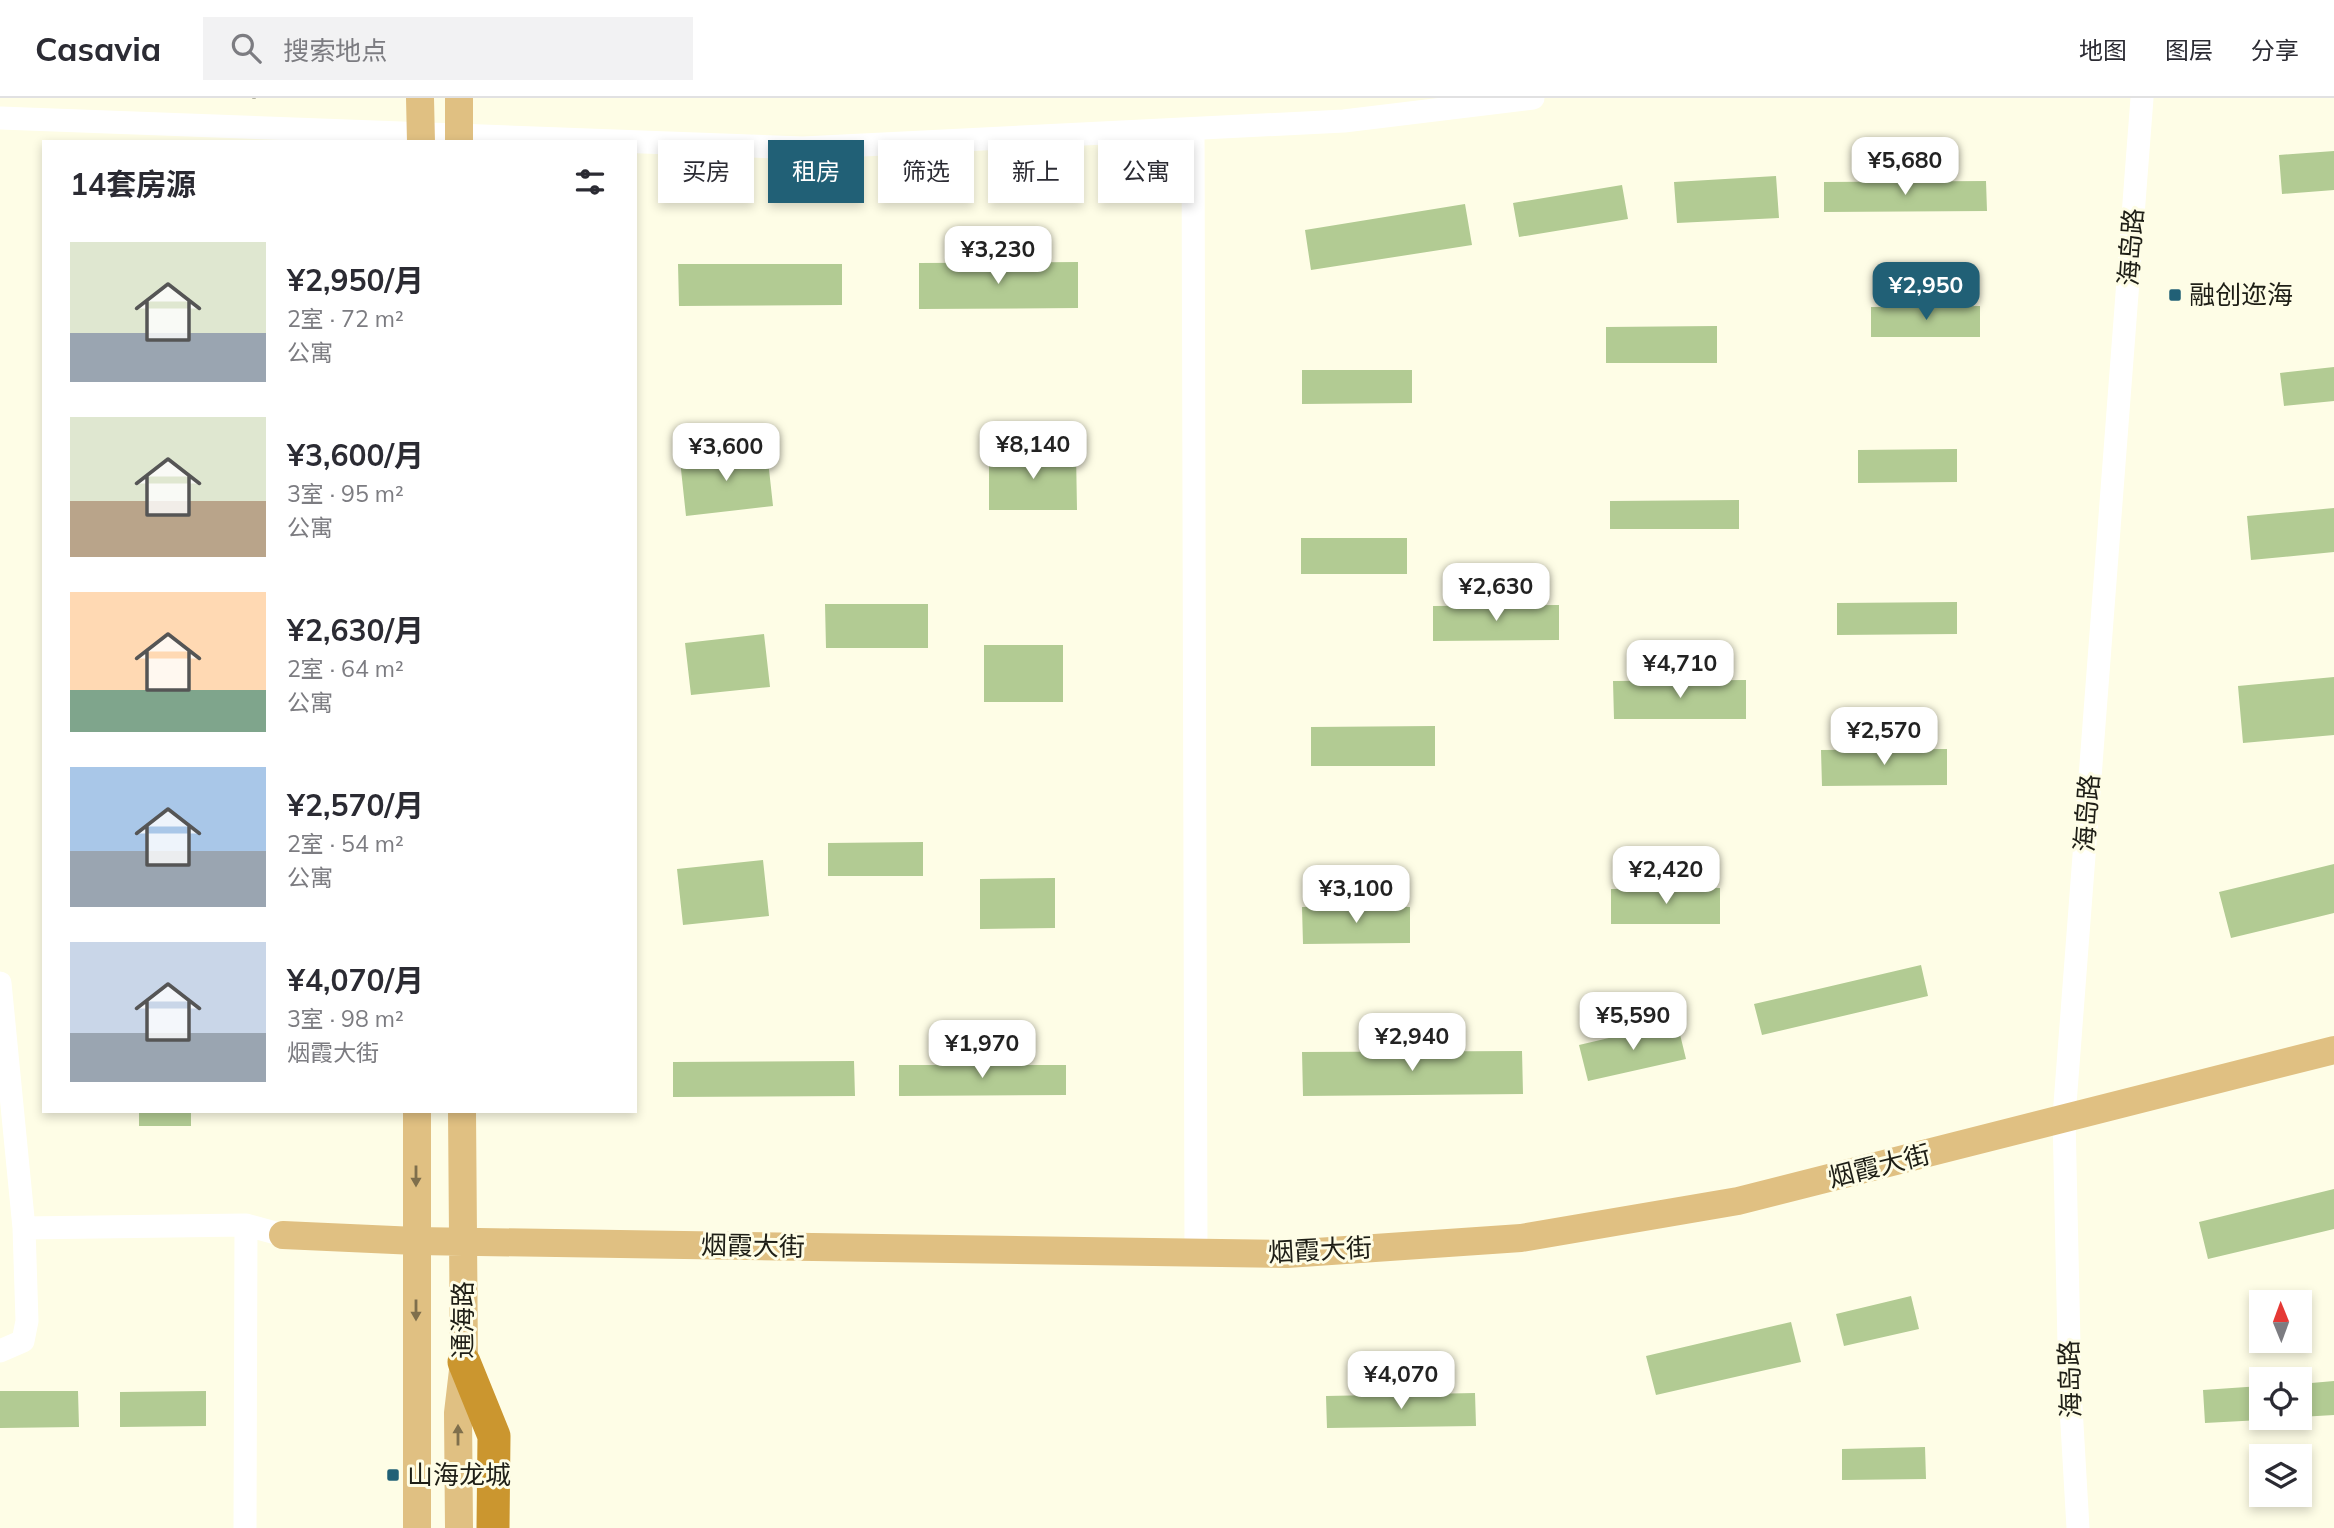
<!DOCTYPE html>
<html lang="zh">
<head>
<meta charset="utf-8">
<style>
  body { margin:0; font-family:Mulish,"Noto Sans SC",sans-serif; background:#f2f2f3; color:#2b2b33; height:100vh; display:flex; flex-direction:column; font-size:26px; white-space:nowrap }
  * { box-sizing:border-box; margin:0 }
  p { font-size:23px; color:#7c7c81 }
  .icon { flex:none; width:38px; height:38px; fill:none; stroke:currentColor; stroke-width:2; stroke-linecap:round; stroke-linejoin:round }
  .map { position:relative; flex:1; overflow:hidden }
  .panel { position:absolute; left:42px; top:42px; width:595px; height:973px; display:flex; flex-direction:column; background:#fff; border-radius:0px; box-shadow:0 4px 10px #0003 }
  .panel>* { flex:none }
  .banner { position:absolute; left:658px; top:42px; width:665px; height:63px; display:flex; gap:14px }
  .needle { width:46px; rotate:359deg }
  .fabs { position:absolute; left:2249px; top:1192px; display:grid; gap:14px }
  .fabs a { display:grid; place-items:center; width:63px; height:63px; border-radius:0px; background:#fff; box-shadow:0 4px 10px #0003; font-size:35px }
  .price { position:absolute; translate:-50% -60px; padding:0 16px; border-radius:14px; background:#fff; color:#222; font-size:23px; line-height:46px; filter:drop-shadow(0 2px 4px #0008) }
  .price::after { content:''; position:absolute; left:50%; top:42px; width:21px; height:16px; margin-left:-10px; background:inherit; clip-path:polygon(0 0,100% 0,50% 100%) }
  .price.active { background:#216076; color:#fff }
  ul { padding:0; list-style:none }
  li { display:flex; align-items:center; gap:21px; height:175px; padding:0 28px }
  li span { display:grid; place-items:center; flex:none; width:196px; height:140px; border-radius:0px; color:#555 }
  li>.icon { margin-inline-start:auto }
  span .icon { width:84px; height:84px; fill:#fffc; stroke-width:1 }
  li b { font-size:30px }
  h2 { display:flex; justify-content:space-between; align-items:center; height:84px; padding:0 28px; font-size:30px }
  .tag { padding:0 24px; border-radius:0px; background:#fff; box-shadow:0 4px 10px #0003; font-size:24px; line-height:63px }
  .tag.active { background:#216076; color:#fff }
  header { display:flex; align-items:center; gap:42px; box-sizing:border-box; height:98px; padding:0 35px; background:#fff; border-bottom:2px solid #e1e1e2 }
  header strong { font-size:33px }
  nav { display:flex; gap:38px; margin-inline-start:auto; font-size:24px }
  .search { width:490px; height:63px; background:#f2f2f3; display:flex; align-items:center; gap:18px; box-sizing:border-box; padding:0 24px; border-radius:0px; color:#7c7c81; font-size:26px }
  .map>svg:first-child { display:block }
</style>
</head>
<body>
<header>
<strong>Casavia</strong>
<div class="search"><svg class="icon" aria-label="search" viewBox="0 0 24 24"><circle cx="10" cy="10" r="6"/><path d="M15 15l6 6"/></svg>搜索地点</div>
<nav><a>地图</a><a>图层</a><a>分享</a></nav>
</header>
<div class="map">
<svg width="2334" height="1430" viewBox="0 0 2334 1430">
  <rect width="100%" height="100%" fill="#fefde6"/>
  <path fill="#b2cb93" d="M2334,53V92L2282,96L2279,57Z
    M1776,78L1779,120L1677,125L1674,84Z
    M1986,83L1987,113L1824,114V84Z
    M1622,87L1628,121L1519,139L1513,105Z
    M1465,106L1472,147L1311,172L1305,132Z
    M1078,164V210L919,211V165Z
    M678,166H842V207L679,208Z
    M1980,208V239H1871V209Z
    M1717,228V265H1606V229Z
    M2334,269V303L2284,308L2280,275Z
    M1302,272H1412V305L1302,306Z
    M1957,351V384L1858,385V352Z
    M767,353L773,408L686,418L680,362Z
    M989,354H1076L1077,412H989Z
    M1739,402V431H1610V403Z
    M2334,410V454L2251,462L2247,418Z
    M1301,440H1407V476H1301Z
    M1957,504V536L1837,537V505Z
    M825,506H928V550H826Z
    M1559,507V542L1433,543V508Z
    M764,536L770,589L691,597L685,545Z
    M984,547H1063V604H984Z
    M2334,579V637L2243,645L2238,588Z
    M1746,582V621H1614L1613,583Z
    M1435,628V668H1311V629Z
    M1947,651V687L1822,688L1821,652Z
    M923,744V778H828V745Z
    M763,762L769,818L683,827L677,771Z
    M2334,766V815L2231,840L2219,794Z
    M1055,780V830L980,831V781Z
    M1720,790V826H1611V791Z
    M1302,809H1410V845L1303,846Z
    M1921,867L1928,898L1762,937L1754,906Z
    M1677,924L1686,961L1588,983L1579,947Z
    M1522,953L1523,996L1303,998L1302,954Z
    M854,963L855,998L673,999V964Z
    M899,967H1066V997L899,998Z
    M139,1013H191V1028H139Z
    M2334,1091V1131L2208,1161L2199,1124Z
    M1911,1198L1919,1231L1844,1248L1836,1216Z
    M1791,1224L1801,1264L1656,1297L1646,1258Z
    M2334,1283V1317L2300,1319V1286Z
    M2261,1288V1322L2205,1325L2203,1292Z
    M0,1293H78L79,1329L0,1330Z
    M206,1293V1328L120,1329V1294Z
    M1475,1295L1476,1328L1327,1330L1326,1298Z
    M1925,1349L1926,1381L1842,1382V1351Z"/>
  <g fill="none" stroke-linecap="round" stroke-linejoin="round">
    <path stroke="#b4b3a1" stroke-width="3.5" stroke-dasharray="3.5 5" stroke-linecap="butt" d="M254,1V0"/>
    <path stroke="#fff" stroke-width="23" d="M0,20L803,50L1344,23L1533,0
      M1193,32L1196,1154
      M0,885L24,1130L27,1223L23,1243L0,1253
      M24,1130L246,1127L283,1137
      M245,1430L246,1127
      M2078,1430L2070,1292L2064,1019L2142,0"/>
    <path stroke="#e0c082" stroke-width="28" d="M420,0L421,44
      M459,44V0
      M417,1013V1430
      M283,1137L416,1143L1287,1156L1521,1140L1738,1103L2334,952
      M459,1430L458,1315L464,1264L462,1013"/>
    <path stroke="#cb962f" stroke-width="33" d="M464,1264L494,1338L493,1430"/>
  </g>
  <defs><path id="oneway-solid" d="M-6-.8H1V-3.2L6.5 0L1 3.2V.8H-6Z" transform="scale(1.75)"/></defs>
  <g fill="#7f6f4c">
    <use href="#oneway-solid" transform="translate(416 1078) rotate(90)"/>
    <use href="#oneway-solid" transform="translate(416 1212) rotate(90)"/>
    <use href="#oneway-solid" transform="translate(458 1337) rotate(-90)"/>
  </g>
  <g fill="#216076" stroke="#fefde6" stroke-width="2.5">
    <rect x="2168" y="190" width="14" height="14" rx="3.5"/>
    <rect x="386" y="1370" width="14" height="14" rx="3.5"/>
  </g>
  <g text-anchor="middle" stroke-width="6" stroke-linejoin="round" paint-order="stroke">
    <g font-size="26" fill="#1e1e16" stroke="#fefde6">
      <text transform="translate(2131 149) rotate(-86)" y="9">海岛路</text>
      <text transform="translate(2087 715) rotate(-86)" y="9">海岛路</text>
      <text transform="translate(1879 1068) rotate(-14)" y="9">烟霞大街</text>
      <text transform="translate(753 1148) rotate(1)" y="9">烟霞大街</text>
      <text transform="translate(1320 1152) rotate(-3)" y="9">烟霞大街</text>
      <text transform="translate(463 1222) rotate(-90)" y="9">通海路</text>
      <text transform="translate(2070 1281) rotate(-92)" y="9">海岛路</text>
    </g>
    <g font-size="26" fill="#1e1e16" stroke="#fefde6" text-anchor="start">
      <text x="2189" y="206">融创迩海</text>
      <text x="407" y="1386">山海龙城</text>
    </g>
  </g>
</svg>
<div class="fabs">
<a><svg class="needle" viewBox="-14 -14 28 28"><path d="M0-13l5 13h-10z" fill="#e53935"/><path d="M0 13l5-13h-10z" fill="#7c7c81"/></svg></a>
<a><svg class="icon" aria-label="locate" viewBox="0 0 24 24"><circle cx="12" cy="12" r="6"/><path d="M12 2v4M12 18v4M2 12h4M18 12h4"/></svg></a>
<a><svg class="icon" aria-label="layers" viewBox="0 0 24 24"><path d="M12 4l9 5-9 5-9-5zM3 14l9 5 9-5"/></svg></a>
</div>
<b class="price" style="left:1905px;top:99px">¥5,680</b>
<b class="price" style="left:998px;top:188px">¥3,230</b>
<b class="price active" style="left:1926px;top:224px">¥2,950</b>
<b class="price" style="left:1033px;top:383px">¥8,140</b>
<b class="price" style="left:726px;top:385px">¥3,600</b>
<b class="price" style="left:1496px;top:525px">¥2,630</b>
<b class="price" style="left:1680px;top:602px">¥4,710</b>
<b class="price" style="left:1884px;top:669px">¥2,570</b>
<b class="price" style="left:1666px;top:808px">¥2,420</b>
<b class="price" style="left:1356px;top:827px">¥3,100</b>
<b class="price" style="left:1633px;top:954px">¥5,590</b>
<b class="price" style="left:1412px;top:975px">¥2,940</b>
<b class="price" style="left:982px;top:982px">¥1,970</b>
<b class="price" style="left:1401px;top:1313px">¥4,070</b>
<div class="banner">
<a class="tag">买房</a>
<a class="tag active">租房</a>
<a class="tag">筛选</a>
<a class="tag">新上</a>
<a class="tag">公寓</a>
</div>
<section class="panel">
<h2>14套房源<svg class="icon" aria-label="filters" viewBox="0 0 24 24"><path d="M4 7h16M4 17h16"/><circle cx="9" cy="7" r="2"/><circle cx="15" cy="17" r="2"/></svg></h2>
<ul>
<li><span style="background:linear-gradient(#dfe7d0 65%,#9aa5b1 0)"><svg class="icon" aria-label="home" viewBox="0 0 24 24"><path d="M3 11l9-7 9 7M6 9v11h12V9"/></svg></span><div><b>¥2,950/月</b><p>2室 · 72 m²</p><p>公寓</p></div></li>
<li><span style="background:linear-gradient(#dfe7d0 60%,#b9a48a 0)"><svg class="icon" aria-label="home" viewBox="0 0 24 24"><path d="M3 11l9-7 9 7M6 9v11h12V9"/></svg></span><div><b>¥3,600/月</b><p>3室 · 95 m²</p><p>公寓</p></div></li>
<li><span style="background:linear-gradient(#ffd9b3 70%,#7fa58c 0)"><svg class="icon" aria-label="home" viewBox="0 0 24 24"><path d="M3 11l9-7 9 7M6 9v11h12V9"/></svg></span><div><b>¥2,630/月</b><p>2室 · 64 m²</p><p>公寓</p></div></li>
<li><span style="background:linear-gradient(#a9c7e8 60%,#9aa5b1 0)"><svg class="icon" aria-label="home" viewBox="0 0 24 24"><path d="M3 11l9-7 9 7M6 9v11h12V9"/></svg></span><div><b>¥2,570/月</b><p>2室 · 54 m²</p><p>公寓</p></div></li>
<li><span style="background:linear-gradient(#c9d6e8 65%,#9aa5b1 0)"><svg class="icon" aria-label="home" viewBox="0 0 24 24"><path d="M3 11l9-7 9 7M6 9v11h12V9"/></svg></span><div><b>¥4,070/月</b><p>3室 · 98 m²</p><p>烟霞大街</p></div></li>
</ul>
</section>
</div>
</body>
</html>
